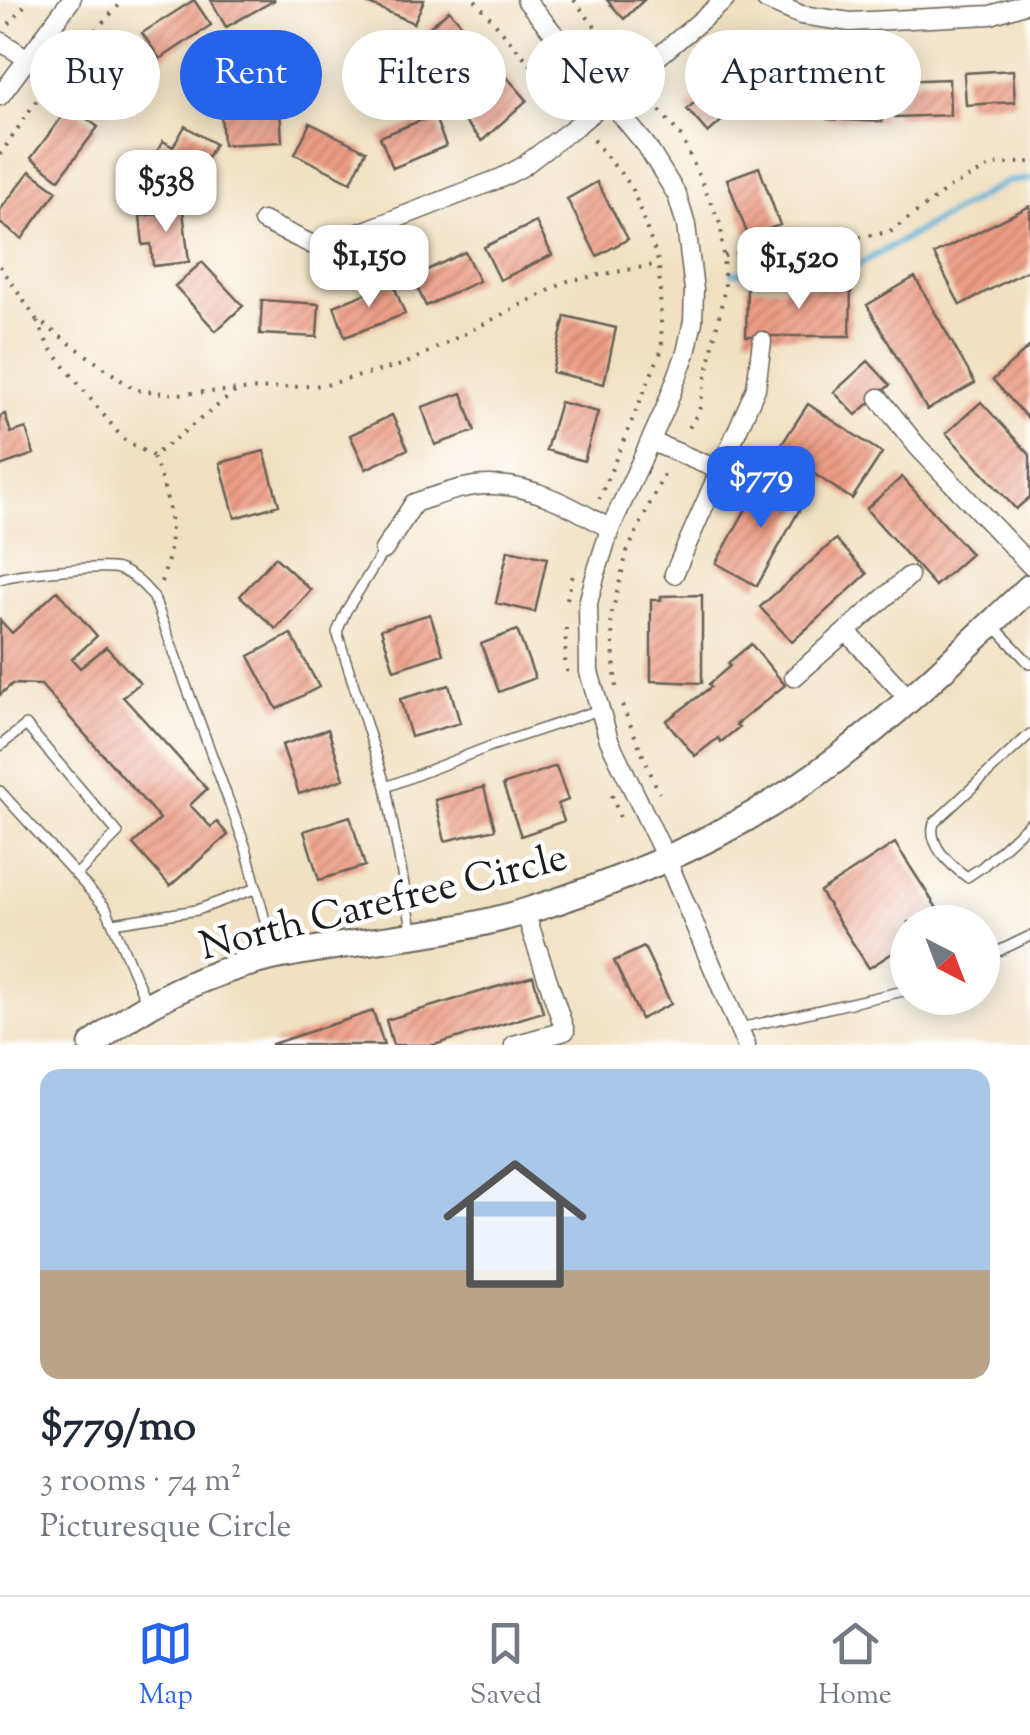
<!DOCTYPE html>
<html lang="en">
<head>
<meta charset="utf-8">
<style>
  body { margin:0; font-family:"Sorts Mill Goudy",serif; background:#f6f6f7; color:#1f2937; height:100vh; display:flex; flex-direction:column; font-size:38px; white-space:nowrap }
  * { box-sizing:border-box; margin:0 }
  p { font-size:32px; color:#747a83 }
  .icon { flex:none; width:55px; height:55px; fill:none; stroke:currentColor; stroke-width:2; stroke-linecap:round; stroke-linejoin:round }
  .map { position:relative; height:1045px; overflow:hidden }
  .details { display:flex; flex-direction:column; background:#fff; flex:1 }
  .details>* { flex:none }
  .banner { position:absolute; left:30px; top:30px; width:970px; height:90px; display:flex; gap:20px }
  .needle { width:65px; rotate:138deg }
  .tools { position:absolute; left:890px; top:905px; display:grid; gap:20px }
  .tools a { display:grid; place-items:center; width:110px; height:110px; border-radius:50%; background:#fff; box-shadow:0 5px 25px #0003; font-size:50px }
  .price { position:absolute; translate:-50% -85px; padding:0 22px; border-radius:20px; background:#fff; color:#222; font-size:32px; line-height:65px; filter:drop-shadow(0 2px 5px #0008) }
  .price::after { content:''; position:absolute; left:50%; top:60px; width:30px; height:22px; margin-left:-15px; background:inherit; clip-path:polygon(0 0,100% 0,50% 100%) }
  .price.on { background:#2563eb; color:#fff }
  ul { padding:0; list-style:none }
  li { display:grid; align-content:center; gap:20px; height:530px; padding:0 40px }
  li span { display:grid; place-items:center; height:310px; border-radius:20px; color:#555 }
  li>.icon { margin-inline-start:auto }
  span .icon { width:180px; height:180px; fill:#fffc; stroke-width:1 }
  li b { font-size:42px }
  .pill { padding:0 35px; border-radius:45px; background:#fff; box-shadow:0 5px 25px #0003; font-size:35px; line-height:90px }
  .pill.on { background:#2563eb; color:#fff }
  .tabs { display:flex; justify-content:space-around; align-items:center; height:140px; border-top:2px solid #e0e1e3; background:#fff; font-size:28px; color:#747a83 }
  .tabs a { display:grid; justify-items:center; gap:5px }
  .tabs .on { color:#2563eb }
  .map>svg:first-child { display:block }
</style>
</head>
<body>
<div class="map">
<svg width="1030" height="1045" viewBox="0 0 1030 1045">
  <defs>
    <pattern id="building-hatch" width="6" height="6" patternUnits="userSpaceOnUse" patternTransform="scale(2.5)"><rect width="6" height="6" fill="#ee9e86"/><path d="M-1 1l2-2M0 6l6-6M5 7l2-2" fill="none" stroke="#c0806d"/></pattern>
  </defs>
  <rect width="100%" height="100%" fill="#fff"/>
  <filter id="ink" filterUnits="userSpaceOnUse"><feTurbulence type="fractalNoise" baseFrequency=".01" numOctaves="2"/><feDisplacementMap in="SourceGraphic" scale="20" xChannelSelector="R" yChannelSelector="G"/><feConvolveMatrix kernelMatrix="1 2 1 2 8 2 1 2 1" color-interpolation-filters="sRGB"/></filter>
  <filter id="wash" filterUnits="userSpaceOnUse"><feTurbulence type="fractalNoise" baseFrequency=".0048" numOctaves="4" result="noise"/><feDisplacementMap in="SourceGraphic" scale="40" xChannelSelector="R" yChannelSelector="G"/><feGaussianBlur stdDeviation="2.25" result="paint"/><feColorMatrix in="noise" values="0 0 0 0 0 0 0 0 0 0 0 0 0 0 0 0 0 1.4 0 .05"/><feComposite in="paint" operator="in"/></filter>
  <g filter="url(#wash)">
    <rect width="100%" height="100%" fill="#f1e1c2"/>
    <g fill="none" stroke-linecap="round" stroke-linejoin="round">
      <path stroke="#5db2d9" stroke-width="6" d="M733,273L856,266L1006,182L1030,179"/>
    </g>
    <g id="blocks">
      <path fill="url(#building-hatch)" d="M194,0L211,25L160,59L142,33Z
        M211,0H275L226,27Z
        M360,0H424L414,23Z
        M607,0H644L624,19Z
        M449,10L486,52L463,73L425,31Z
        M122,44L145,65L105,111L82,91Z
        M1013,70L1015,102L966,105L964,73Z
        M504,74L527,100L482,141L459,115Z
        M814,76L816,109L766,112L764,79Z
        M723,77L744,101L708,133L687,109Z
        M829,78L885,82L882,122L827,119Z
        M949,79L950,115L895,117L894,81Z
        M70,106L98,127L59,179L31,158Z
        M280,107L282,142L223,145L221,110Z
        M434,115L446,146L393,168L380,137Z
        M310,123L366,151L351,182L295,154Z
        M185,126L215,144L182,200L156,185L164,173L150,164L163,141L173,147Z
        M759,167L780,225L748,236L727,179Z
        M30,171L57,191L22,239L0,223V210Z
        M597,182L628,239L597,256L567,199Z
        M182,202L189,262L153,266L151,244L143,245L140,216L159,214L158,205Z
        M1030,206V269L960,305L934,254Z
        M536,222L552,255L500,280L484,247Z
        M465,252L479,281L426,306L412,277Z
        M202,262L243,306L216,331L175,286Z
        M915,277L975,383L927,410L867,305Z
        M393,283L405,314L345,337L334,306Z
        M747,287H851L850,336H746Z
        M262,300L319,304L317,337L260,334Z
        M565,316L616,328L604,384L552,372Z
        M1030,346V421L993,380Z
        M868,361L890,385L856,415L834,392Z
        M462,393L475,431L435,445L422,407Z
        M560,402L598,412L584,461L546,450Z
        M981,402L1030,455V497L1016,509L946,433Z
        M808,404L882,453L852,499L778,450Z
        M5,414L11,433L26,428L34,454L0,466V416Z
        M392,415L408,449L366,469L350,435Z
        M264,451L279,505L235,518L220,463Z
        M902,477L971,554L935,586L866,509Z
        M774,478L807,496L757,586L716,563L757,489L766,493Z
        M836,539L867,574L792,642L760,607Z
        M508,550L547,558L535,612L496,603Z
        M275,557L311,590L276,629L240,596Z
        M57,591L97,636L72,659L80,668L106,647L140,683L123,697L207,789L190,805L211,827L217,822L228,835L170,886L133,844L160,819L41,685L12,684L0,695V620L12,633Z
        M702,595V683L651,681V600H661V596Z
        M430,614L443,654L394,670L381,629Z
        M517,630L535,678L499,692L481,644Z
        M291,634L319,687L277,709L249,656Z
        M751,644L785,685L736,725L739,727L721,742L718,738L695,756L666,721L711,687L709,684L730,666L728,663Z
        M449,685L460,723L411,737L400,699Z
        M328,729L344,779L299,794L282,745Z
        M556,766L568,800L558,804L564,821L521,836L503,785Z
        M484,787L495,829L445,841L435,800Z
        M350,816L365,866L319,880L304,831Z
        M895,843L944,919L939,922H908V943L869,968L820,892Z
        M644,947L671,1004L641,1019L614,961Z
        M533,976L543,1012L434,1045H393L386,1020Z
        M373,1011L384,1045H272V1044Z"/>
    </g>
  </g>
  <g filter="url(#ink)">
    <use href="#blocks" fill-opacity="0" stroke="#676156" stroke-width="2.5"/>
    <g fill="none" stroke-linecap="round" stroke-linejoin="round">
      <g stroke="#676156" stroke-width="12">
        <path id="lane" d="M384,550L346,611L337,632L386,787L413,934
          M0,579C17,573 101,565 118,569C133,574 145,586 154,598L246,848L274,955
          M994,626L1030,664
          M1030,734L934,823C927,844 950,865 967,877L982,867L1030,823
          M0,746L26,725L118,833L76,875
          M386,787L491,746L599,710
          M0,791L106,908L147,1004
          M113,923L197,910L257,888
          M982,959L1030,936
          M740,1028L908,990"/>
      </g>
      <g stroke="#676156" stroke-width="21">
        <path id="street" d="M526,0L646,145L677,195L686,225L694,290L693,321L686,353L665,409L610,529L597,570L588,603L589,672L609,740L666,858L746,1045
          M766,0L801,15L850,22L991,15L1030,2
          M0,41L26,58
          M0,96L71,0
          M263,221L313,245L336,242L501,178L522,167L580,123L725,0
          M879,398L917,446L1030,565
          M650,441L719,470
          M384,550L414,503C439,495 466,484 492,485C534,485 575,508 610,529
          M674,574L756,388L762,341
          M846,631L909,699
          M794,677L909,576
          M514,1045L565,1031L525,912"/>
      </g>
      <g stroke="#676156" stroke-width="29">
        <path id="secondary" d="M92,1045C143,1002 209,971 274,957C358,939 444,937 527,911C636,877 747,828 838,758C906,707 968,645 1030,587"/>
      </g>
      <path stroke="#676156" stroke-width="4" stroke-dasharray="2.5 8" stroke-linecap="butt" d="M475,0L569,109
        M574,0L623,63
        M9,24L29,0
        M647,94L682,138L721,226L725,287L699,411L686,433
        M593,140L632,187L659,264L662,349L599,499
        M0,155L56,71L124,0
        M724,256L773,252L890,232L949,188L993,165L1030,162
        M0,266L36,319L135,390L175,394L326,385L405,364L568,281L659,264
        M37,321L49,347L123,439L153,456
        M161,582C179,537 170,500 153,456L235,392
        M567,599L573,574
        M566,628L565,665L568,673
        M616,687L611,617L627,552L667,468
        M622,705L659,793
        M612,795L622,824"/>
      <use href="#lane" stroke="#fff" stroke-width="9"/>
      <use href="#street" stroke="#fff" stroke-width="18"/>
      <use href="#secondary" stroke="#fff" stroke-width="25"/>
    </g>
  </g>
  <g text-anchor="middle" stroke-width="9" stroke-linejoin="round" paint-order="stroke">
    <g font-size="40" fill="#1c1c1c" stroke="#fff">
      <text transform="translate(383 900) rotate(-14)" y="14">North Carefree Circle</text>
    </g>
  </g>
</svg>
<div class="tools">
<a><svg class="needle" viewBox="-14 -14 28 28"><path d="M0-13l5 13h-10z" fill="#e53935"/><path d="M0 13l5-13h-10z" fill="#747a83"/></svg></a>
</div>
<b class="price" style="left:166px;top:235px">$538</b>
<b class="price" style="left:369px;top:310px">$1,150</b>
<b class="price" style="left:799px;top:312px">$1,520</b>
<b class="price on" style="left:761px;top:531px">$779</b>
<div class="banner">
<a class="pill">Buy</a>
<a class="pill on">Rent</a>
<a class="pill">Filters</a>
<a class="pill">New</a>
<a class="pill">Apartment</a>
</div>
</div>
<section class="details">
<ul>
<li><span style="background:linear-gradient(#a9c7e8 65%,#b9a48a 0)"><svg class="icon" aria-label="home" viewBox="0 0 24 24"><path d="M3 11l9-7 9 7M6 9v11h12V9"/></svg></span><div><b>$779/mo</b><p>3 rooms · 74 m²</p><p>Picturesque Circle</p></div></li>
</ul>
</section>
<nav class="tabs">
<a class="on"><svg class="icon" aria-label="map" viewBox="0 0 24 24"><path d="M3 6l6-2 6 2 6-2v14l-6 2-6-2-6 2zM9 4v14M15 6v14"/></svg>Map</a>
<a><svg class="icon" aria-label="saved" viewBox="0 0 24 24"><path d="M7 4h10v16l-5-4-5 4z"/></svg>Saved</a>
<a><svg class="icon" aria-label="home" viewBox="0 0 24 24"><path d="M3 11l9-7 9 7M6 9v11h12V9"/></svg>Home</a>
</nav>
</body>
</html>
